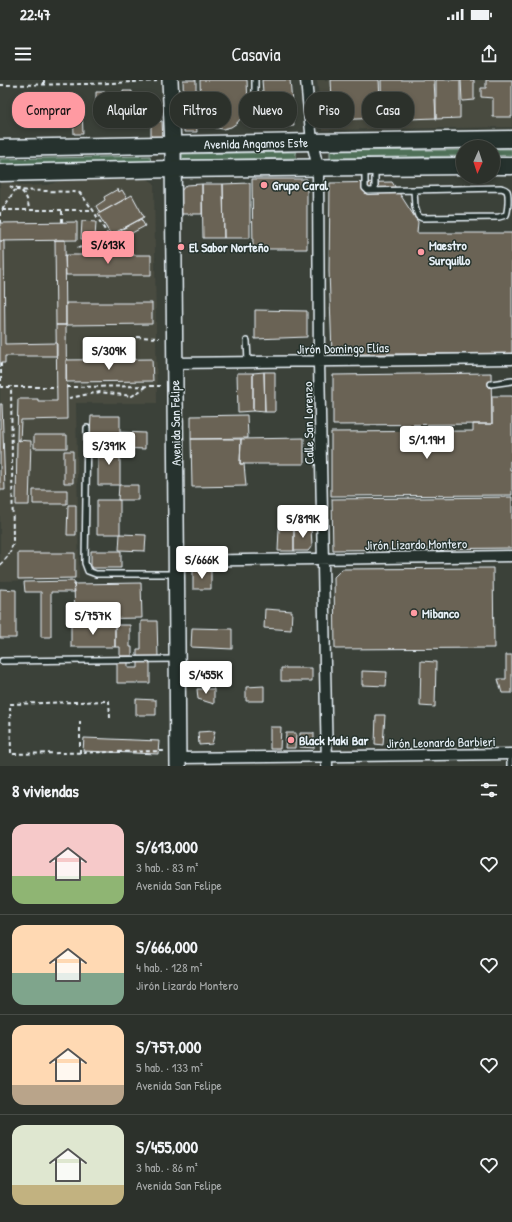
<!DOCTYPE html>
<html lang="es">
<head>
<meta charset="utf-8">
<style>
  body { margin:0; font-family:"Patrick Hand",sans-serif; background:#343933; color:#f1f3f6; height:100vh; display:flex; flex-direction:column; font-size:15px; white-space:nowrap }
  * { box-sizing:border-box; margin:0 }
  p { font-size:13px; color:#a6a9a9 }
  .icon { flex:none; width:22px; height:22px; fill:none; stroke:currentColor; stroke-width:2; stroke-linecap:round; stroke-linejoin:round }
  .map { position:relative; height:686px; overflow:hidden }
  .details { display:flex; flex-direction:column; background:#2c312b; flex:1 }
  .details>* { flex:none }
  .banner { position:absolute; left:12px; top:12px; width:488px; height:36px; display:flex; gap:8px }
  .needle { width:26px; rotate:183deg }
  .buttons { position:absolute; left:456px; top:60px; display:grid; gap:8px }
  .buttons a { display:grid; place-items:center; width:44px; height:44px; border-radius:50%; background:#2c312b; box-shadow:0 2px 6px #0003,0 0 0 1px #484c47; font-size:20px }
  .price { position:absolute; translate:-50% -34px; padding:0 9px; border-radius:4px; background:#fff; color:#222; font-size:13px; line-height:26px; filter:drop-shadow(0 1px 2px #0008) }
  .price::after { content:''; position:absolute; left:50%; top:24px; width:12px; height:9px; margin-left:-6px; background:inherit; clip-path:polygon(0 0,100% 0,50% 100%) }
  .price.active { background:#ff9aa2; color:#111 }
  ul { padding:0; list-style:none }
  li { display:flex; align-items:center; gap:12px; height:100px; padding:0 12px }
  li+li { border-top:1px solid #484c47 }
  li span { display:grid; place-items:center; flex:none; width:112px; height:80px; border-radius:12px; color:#555 }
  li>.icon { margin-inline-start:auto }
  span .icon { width:48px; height:48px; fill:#fffc; stroke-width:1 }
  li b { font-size:17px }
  h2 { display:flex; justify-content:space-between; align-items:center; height:48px; padding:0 12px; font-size:17px }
  .chip { padding:0 14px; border-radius:16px; background:#2c312b; box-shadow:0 2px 6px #0003,0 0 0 1px #484c47; font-size:14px; line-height:36px }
  .chip.active { background:#ff9aa2; color:#111 }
  .status { display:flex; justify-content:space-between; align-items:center; height:28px; padding:0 20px; background:#2c312b; direction:ltr }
  .status svg { height:11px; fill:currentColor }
  header { display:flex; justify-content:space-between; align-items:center; height:52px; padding:0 12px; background:#2c312b; font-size:18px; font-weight:600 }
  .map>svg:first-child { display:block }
</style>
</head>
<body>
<div class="status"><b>22:47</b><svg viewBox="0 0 49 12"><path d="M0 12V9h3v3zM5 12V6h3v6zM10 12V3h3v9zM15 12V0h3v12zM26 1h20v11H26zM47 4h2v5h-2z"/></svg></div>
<header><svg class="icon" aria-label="menu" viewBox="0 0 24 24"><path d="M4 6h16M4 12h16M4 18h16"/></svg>Casavia<svg class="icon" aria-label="share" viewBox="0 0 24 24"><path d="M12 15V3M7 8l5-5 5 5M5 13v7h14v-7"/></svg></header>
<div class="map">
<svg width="512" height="686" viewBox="0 0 512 686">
  <rect width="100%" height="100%" fill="#3b4139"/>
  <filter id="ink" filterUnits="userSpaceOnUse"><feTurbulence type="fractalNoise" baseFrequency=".025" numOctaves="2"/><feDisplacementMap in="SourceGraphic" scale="8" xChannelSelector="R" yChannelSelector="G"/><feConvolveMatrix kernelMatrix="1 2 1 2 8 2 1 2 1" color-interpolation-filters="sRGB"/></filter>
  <g filter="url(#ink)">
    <path fill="#494b41" d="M317,0H512V47L323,50Z
      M148,99L154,103L157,323H76L79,499L0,501V101L24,106L47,105L64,100Z"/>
    <path fill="#506f58" stroke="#9cb0a8" d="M493,69H512V75L493,76Z
      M463,70V76L330,78V71Z
      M296,72V78L182,80V74Z
      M150,76L151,83L0,87V79Z"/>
    <path fill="#6b6354" stroke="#e8f1f8" d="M183,0H196V31H193V38H184Z
      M200,0H247L248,27H244L241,38L237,43L231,47L223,49L216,48L209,45L204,40L201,33Z
      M262,0H290L294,46L266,48Z
      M331,0H379L381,38L333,40Z
      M381,0H434L436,38L382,40Z
      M436,0H460V38L436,39Z
      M461,0H474V20L462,21Z
      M486,0H512V37H493V18L481,17V8H486Z
      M123,11H132V30L123,31Z
      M27,12H37V31L27,32Z
      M96,12H105L106,31H96Z
      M43,14H52V33H43Z
      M73,29H82L83,54H74Z
      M196,39L197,52H184V40Z
      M162,41L163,61L151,62V42Z
      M252,99H307V169H253Z
      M392,102L418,142L417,153H512V274H332L329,191L330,103Z
      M250,103V158H224L223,104Z
      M202,104V134H181V111L186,105Z
      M202,104H223L224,158H203Z
      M118,109L119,112L122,110L127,118L100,133L96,126L105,120L104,117Z
      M132,115L144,137L111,155L98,134Z
      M141,139L145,146L117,161L113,154Z
      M82,141L96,142L95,159H81Z
      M77,142V160L0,161V143Z
      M55,160H65L66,245H56Z
      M0,161H4L5,264L57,263V276H5V283H0Z
      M65,175H151V195H66Z
      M66,223H152V244L66,245Z
      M255,230L307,231V257L255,259Z
      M56,245H66L67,339L21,340L20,361L17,360L18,319H38V321H57Z
      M152,279L153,301L66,302V280Z
      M264,292H275V332H265Z
      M264,292L265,332L253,331V293Z
      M237,293H253V331L238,332Z
      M491,293L492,344L333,345V295Z
      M492,316H512V381H510V390H512V415L331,416V352L473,351V344H492Z
      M0,324H2L5,410H0Z
      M247,335L248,358L191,359V336Z
      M91,336H120V355L90,354Z
      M120,352L145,353V369L120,368Z
      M34,355H67V368H34Z
      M304,358V384H240L241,359Z
      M191,359H241L240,384H244L246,406L192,407Z
      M17,360L31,361L29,425H16Z
      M98,368H120V405H98Z
      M64,371H73V403H64Z
      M119,405H138V420H118Z
      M33,410H67V424H33Z
      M512,417V468L333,470L332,419Z
      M97,420H120V454H97Z
      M68,425H76V455H67Z
      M279,448H294V471H278Z
      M294,448H311L312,466L308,471H294Z
      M120,454L146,455L145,471L119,470Z
      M91,471H121V488H91Z
      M18,473H75V498L18,499Z
      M493,488L494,568L335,569L334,497L342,489Z
      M193,490L211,491V509H193Z
      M74,501L75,512H51V557H41V512H25L24,502Z
      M141,503L142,538L75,539L74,504Z
      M0,509L16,510V558H0Z
      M265,529L292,531L291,550L264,548Z
      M141,541H157L158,577H137V569H141Z
      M71,544L115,545V567H71Z
      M115,545H130V567H132V576H120V567H115Z
      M192,548L232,549V569L191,567Z
      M506,575H512V613H502L498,599H506Z
      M421,581L436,582L435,627L420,626Z
      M117,582H128V588H138V582H150V603H117Z
      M281,588H312V601H281Z
      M362,591L387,592L386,606L362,605Z
      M264,606V621H246V607Z
      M197,609H214V624L198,619Z
      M136,619L156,620V635H136Z
      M376,635H385L383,665L375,664Z
      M270,647H281L280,669H270Z
      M215,651L212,664L199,665L198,652Z
      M286,653H296L295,668H285Z
      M300,653H314V668L300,667Z
      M84,658L159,661L158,674L83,671Z"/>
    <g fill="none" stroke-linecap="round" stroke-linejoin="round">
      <g stroke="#e8f1f8" stroke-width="8">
        <path id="lane" d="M255,0V11
          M375,88V111
          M365,89V108L368,111L501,108C504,109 505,109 507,111C509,115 508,131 506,135L499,137L422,138L418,136L415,127L414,110
          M247,261L248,282
          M491,304L512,301
          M87,348L85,483L88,491L96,494H176
          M2,581L176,579
          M510,686V674"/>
      </g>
      <g stroke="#e8f1f8" stroke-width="13">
        <path id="street" d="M306,0L312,62L318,88L319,282L327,686
          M174,283L512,279
          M177,481L512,476
          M178,678L512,674"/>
      </g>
      <g stroke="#e8f1f8" stroke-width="18">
        <path id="secondary" d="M170,0L173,65L178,686"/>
      </g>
      <g stroke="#e8f1f8" stroke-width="19">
        <path id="primary" d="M0,68L312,62L512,59
          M493,86H512
          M0,93L173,89L463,86"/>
      </g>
      <path stroke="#e8f1f8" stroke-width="2" stroke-dasharray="4 3" stroke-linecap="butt" d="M44,0V4
        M0,5L88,4L157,1
        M10,106L15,110L74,112L80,113L93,130L109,157L91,166L75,168
        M16,107C26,113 28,119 29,130
        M2,130H93
        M62,142V129
        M0,143V133L15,110
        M137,257L159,258
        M1,283V306
        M0,307H57
        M66,307L160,306
        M69,318L100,312L132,316L146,307
        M0,485C8,477 12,471 13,460L11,306
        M110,638L109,621L10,624L11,674L164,671
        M80,673V641"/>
      <use href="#lane" stroke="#26332d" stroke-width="5"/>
      <use href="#street" stroke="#26332d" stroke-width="10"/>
      <use href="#secondary" stroke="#26332d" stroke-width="15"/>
      <use href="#primary" stroke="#26332d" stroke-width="16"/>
    </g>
  </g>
  <g fill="#ff9aa2" stroke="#26332d" stroke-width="1.5">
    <circle cx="264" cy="105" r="4"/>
    <circle cx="181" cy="167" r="4"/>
    <circle cx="421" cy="172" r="4"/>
    <circle cx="414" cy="533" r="4"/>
    <circle cx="291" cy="660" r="4"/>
  </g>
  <g text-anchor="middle" stroke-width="3" stroke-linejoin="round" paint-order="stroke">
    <g font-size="13" fill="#e8f1f8" stroke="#26332d">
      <text transform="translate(256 63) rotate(-1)" y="5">Avenida Angamos Este</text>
      <text transform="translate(343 268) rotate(-1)" y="5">Jirón Domingo Elías</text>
      <text transform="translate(175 343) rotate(-91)" y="5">Avenida San Felipe</text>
      <text transform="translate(308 343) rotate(-91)" y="5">Calle San Lorenzo</text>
      <text transform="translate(416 464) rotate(-1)" y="5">Jirón Lizardo Montero</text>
      <text transform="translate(441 662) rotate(-1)" y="5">Jirón Leonardo Barbieri</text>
    </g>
    <g font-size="13" font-weight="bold" fill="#e8f1f8" stroke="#26332d" text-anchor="start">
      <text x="272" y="110">Grupo Caral</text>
      <text x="429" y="170">Maestro<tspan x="429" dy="15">Surquillo</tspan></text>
      <text x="189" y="172">El Sabor Norteño</text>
      <text x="422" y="538">Mibanco</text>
      <text x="299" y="665">Black Maki Bar</text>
    </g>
  </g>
</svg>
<div class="buttons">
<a><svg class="needle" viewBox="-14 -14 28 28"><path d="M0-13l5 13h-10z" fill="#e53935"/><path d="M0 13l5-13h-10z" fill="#a6a9a9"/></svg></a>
</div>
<b class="price active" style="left:108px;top:185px">S/613K</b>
<b class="price" style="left:109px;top:291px">S/309K</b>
<b class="price" style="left:427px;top:380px">S/1.19M</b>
<b class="price" style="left:109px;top:386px">S/391K</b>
<b class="price" style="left:303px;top:459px">S/819K</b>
<b class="price" style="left:202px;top:500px">S/666K</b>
<b class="price" style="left:93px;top:556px">S/757K</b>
<b class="price" style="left:206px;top:615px">S/455K</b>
<div class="banner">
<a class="chip active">Comprar</a>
<a class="chip">Alquilar</a>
<a class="chip">Filtros</a>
<a class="chip">Nuevo</a>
<a class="chip">Piso</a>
<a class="chip">Casa</a>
</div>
</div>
<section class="details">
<h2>8 viviendas<svg class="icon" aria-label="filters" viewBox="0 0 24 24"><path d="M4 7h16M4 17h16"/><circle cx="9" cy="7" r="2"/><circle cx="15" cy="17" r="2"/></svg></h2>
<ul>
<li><span style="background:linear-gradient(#f6c9c9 65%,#8fb573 0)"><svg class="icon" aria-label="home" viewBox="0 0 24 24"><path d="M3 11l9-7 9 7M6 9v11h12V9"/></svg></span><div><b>S/613,000</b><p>3 hab. · 83 m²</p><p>Avenida San Felipe</p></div><svg class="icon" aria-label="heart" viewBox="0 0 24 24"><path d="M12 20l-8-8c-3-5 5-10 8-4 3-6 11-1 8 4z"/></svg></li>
<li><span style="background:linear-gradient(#ffd9b3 60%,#7fa58c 0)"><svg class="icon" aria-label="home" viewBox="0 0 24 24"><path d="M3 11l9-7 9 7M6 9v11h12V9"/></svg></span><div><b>S/666,000</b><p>4 hab. · 128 m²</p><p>Jirón Lizardo Montero</p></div><svg class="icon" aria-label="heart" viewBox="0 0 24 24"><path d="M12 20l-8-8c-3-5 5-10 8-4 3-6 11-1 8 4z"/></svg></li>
<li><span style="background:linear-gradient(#ffd9b3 75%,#b9a48a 0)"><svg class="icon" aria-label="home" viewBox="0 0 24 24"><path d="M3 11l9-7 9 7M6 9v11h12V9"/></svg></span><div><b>S/757,000</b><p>5 hab. · 133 m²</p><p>Avenida San Felipe</p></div><svg class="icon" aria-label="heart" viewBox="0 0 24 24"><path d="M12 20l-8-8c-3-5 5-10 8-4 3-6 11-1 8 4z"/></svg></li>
<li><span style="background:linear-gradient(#dfe7d0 75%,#c2b280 0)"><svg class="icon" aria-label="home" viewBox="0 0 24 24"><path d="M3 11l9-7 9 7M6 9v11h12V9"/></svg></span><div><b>S/455,000</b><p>3 hab. · 86 m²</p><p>Avenida San Felipe</p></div><svg class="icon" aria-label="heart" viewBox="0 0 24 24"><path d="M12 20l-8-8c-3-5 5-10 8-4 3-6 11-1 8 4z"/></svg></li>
</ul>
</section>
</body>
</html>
